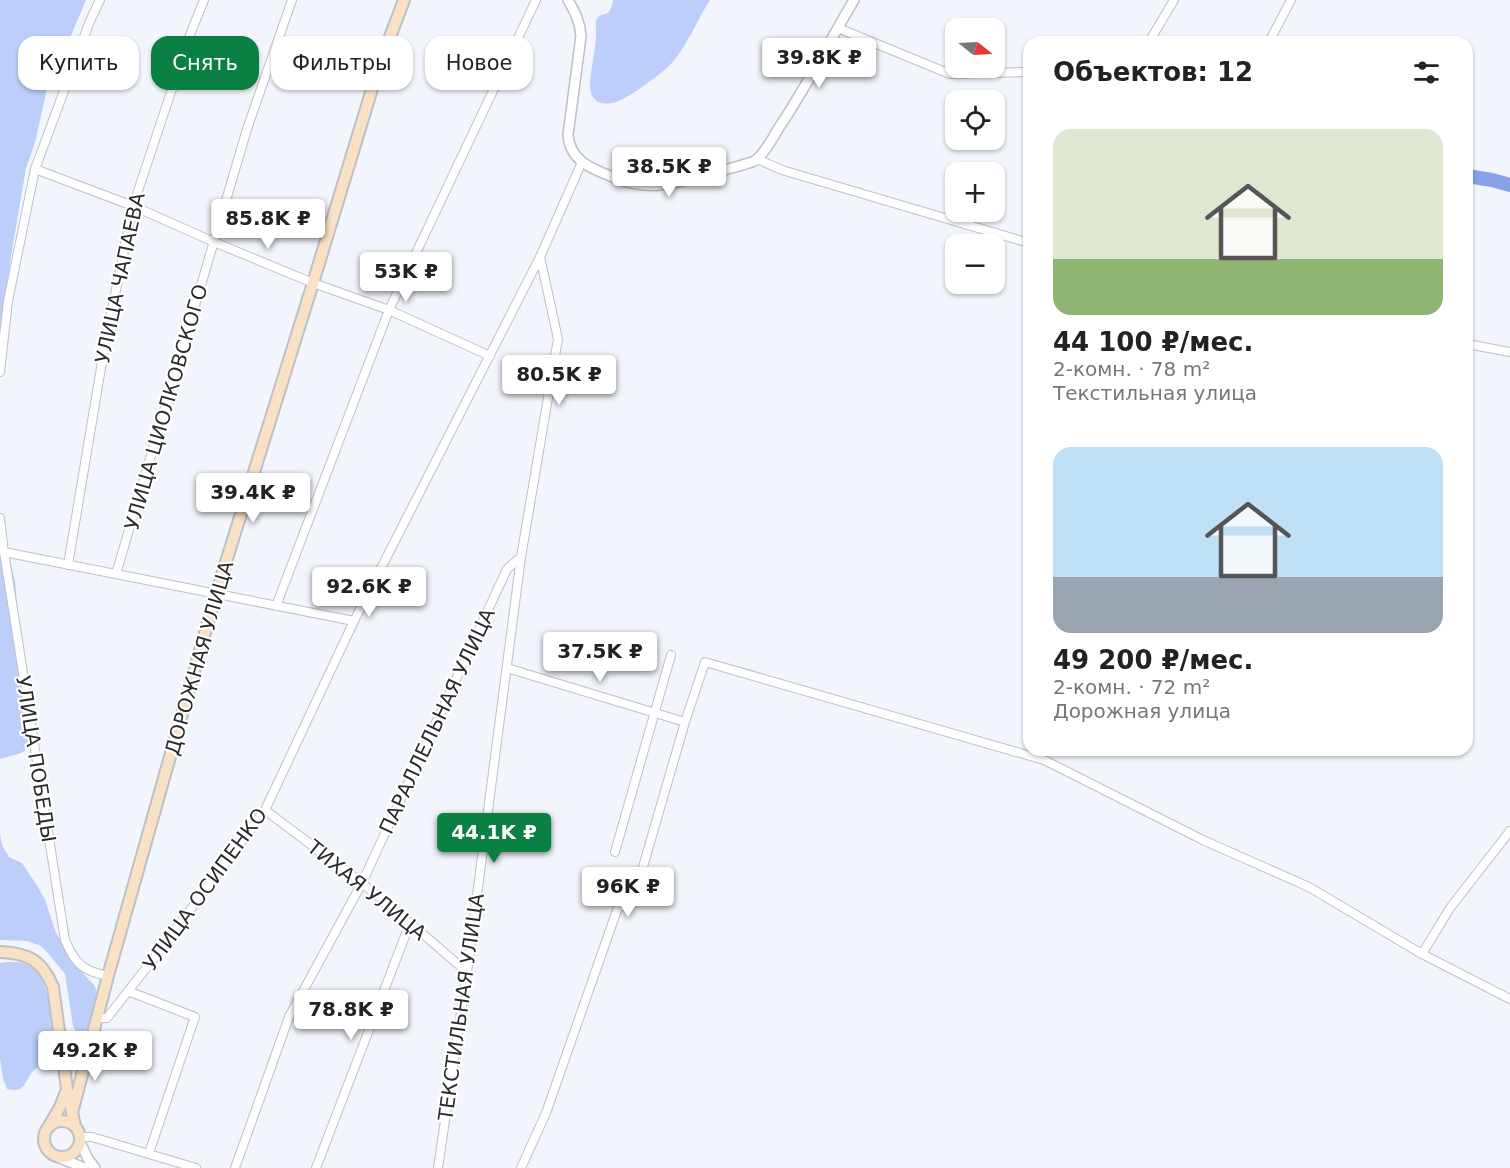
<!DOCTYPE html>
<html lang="ru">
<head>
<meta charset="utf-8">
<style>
  body { margin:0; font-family:"DejaVu Sans",sans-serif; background:#f2f2f2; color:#222; height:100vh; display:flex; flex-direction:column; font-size:22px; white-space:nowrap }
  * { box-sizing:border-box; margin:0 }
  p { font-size:20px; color:#767676 }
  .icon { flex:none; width:33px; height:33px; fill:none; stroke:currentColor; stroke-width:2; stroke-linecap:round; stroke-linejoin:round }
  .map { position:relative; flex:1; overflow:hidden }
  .sheet { position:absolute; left:1023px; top:36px; width:450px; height:720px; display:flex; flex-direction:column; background:#fff; border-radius:18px; box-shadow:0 2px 4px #0004 }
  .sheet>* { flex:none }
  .banner { position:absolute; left:18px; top:36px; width:570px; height:54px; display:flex; gap:12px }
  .needle { width:39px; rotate:108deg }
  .buttons { position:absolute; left:945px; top:18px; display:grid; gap:12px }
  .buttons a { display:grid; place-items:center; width:60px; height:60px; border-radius:12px; background:#fff; box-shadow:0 2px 4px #0004; font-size:30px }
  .price { position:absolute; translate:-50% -51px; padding:0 14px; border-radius:6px; background:#fff; color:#222; font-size:20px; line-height:39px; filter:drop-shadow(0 2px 3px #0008) }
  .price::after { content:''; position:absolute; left:50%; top:36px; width:18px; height:14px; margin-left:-9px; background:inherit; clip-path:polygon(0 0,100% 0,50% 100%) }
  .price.on { background:#0b8043; color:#fff }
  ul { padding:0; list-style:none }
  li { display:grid; align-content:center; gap:12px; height:318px; padding:0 30px }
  li span { display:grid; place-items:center; height:186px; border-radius:18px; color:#555 }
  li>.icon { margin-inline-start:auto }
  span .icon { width:108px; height:108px; fill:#fffc; stroke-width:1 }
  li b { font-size:26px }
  h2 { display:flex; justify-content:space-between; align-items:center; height:72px; padding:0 30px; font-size:26px }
  .pill { padding:0 21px; border-radius:18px; background:#fff; box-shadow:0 2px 4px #0004; font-size:21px; line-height:54px }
  .pill.on { background:#0b8043; color:#fff }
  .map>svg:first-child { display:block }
</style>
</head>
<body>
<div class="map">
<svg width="1510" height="1168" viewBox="0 0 1510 1168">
  <rect width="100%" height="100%" fill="#f2f5fb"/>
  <path fill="#bdcefa" d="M0,0H86L67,45L51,70L35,143L26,168L11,256L0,338Z
    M613,0H710C697,20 686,49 669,66C661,74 627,99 616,102C611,104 604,104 598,102C593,99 590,93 590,87C590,71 595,54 596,37C597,32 594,23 597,19C603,10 610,20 613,0Z
    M0,517L15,582L30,747L21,753L0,759Z
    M0,834L2,845L9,857L22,863L38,887L45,900L56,933L79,969L94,985L97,991L89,1027L84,1033C78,1033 75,1031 73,1026L65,974L46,951L41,946L27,941L0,940Z
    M0,963C8,962 20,961 28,965C52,976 52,1028 55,1051C51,1062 40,1064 33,1071C28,1076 27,1084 21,1088C17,1091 13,1090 7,1089L3,1079L0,1059Z"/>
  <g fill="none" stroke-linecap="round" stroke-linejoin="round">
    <path stroke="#88a2ea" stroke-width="14" d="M1467,176L1492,180L1510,185"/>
    <g stroke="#bec0c7" stroke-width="10">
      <path id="minor" d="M838,28L950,74L1029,72
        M1149,42L1174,0
        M1269,42L1291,0
        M757,159L782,170L1029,243
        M35,169L133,206L214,242L313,283L389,310L490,356
        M1467,344L1510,352
        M0,372L8,301L35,169L90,21L100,0
        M0,518L4,552L65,940C75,964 83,971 108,976
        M4,552L354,621
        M68,565L105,344L133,206L191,32L204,0
        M116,574L247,129L292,0
        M276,606L389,310L536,0
        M507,668L685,722
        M265,810L362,883L410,923L467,972
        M615,852L671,655
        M1422,954L1450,908L1510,831
        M128,991L195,1017L149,1153
        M97,1018H107L158,953L265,810L354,621L540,257L582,162
        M80,1137H92L196,1168
        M235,1168L289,1017L362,883L507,569L521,557
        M316,1168L410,923
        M438,1168L467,972L521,557L558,339L540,257
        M521,1168L546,1113L617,910L636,891L685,722L705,662L1044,760L1205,841L1309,887L1422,954L1510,999"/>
    </g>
    <g stroke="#bec0c7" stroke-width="12">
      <path id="tertiary" d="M568,0C575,12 580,22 581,36L568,135C570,162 593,169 615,178C647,190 663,186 695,178C710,174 724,170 739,166C744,164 752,163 756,160C766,152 773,137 780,126C807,86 829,42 854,0
        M80,1142L88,1159L95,1168
        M58,1157L84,1168"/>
    </g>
    <g stroke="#bec0c7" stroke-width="14">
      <path id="secondary" d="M0,952C28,953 42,960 53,987L67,1089L75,1126
        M62,1046C73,1050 80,1049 90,1044
        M72,1113L108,976L216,594L313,283L379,66L404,0
        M44 1139a18 18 0 1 1 36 0a18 18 0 1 1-36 0Z
        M49,1126L60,1107L67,1089"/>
    </g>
    <use href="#minor" stroke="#fff" stroke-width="8"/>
    <use href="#tertiary" stroke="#fff" stroke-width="9"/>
    <use href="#secondary" stroke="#f9e1c6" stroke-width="10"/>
  </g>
  <g text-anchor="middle" stroke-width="4.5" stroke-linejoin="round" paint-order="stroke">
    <g font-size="20" fill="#292a2c" stroke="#fff">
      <text transform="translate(120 278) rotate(-78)" y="7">УЛИЦА ЧАПАЕВА</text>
      <text transform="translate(166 407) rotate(-74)" y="7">УЛИЦА ЦИОЛКОВСКОГО</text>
      <text transform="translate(199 658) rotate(-74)" y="7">ДОРОЖНАЯ УЛИЦА</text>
      <text transform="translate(437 721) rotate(-65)" y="7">ПАРАЛЛЕЛЬНАЯ УЛИЦА</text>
      <text transform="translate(36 759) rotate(81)" y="7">УЛИЦА ПОБЕДЫ</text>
      <text transform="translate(205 889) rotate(-54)" y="7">УЛИЦА ОСИПЕНКО</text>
      <text transform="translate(367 890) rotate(39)" y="7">ТИХАЯ УЛИЦА</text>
      <text transform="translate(461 1007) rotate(-82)" y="7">ТЕКСТИЛЬНАЯ УЛИЦА</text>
    </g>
  </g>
</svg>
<div class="buttons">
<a><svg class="needle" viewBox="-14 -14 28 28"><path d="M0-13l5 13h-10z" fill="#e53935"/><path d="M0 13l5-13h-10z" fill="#767676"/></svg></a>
<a><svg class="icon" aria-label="locate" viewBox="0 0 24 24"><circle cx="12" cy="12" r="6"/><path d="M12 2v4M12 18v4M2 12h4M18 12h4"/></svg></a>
<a>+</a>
<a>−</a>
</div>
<b class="price" style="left:819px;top:89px">39.8K ₽</b>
<b class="price" style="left:669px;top:198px">38.5K ₽</b>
<b class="price" style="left:268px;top:250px">85.8K ₽</b>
<b class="price" style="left:406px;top:303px">53K ₽</b>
<b class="price" style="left:559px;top:406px">80.5K ₽</b>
<b class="price" style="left:253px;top:524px">39.4K ₽</b>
<b class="price" style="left:369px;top:618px">92.6K ₽</b>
<b class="price" style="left:600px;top:683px">37.5K ₽</b>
<b class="price on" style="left:494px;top:864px">44.1K ₽</b>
<b class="price" style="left:628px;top:918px">96K ₽</b>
<b class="price" style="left:351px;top:1041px">78.8K ₽</b>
<b class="price" style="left:95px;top:1082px">49.2K ₽</b>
<div class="banner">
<a class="pill">Купить</a>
<a class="pill on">Снять</a>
<a class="pill">Фильтры</a>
<a class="pill">Новое</a>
</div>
<section class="sheet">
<h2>Объектов: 12<svg class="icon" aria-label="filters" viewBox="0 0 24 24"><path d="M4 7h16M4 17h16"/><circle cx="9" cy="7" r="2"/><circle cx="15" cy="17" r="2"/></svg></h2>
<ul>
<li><span style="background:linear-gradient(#dfe7d0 70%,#8fb573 0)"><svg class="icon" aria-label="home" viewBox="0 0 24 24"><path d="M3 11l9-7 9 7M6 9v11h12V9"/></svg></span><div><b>44 100 ₽/мес.</b><p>2-комн. · 78 m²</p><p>Текстильная улица</p></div></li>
<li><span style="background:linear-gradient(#bfe0f5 70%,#9aa5b1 0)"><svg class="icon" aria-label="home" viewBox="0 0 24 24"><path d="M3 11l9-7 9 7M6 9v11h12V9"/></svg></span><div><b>49 200 ₽/мес.</b><p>2-комн. · 72 m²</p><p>Дорожная улица</p></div></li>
</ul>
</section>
</div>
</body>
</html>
